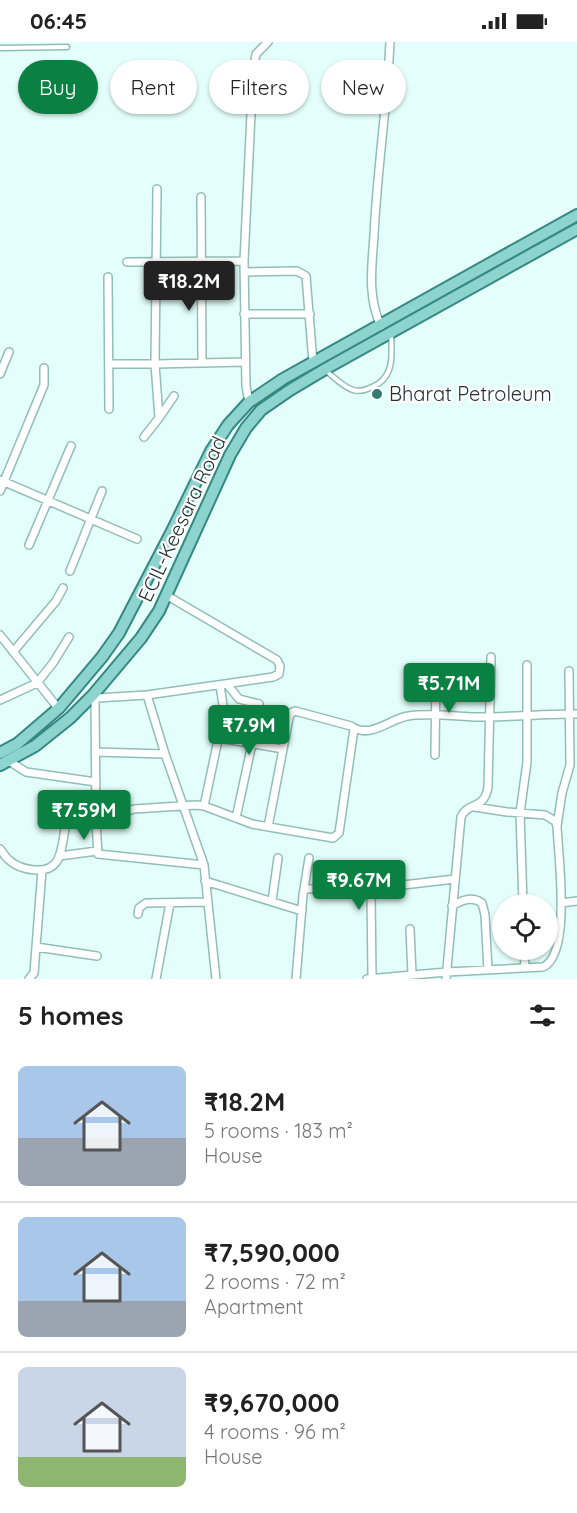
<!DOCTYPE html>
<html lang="en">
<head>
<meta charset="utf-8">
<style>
  body { margin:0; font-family:Quicksand,sans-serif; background:#f2f2f2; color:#222; height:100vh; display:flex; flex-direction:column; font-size:22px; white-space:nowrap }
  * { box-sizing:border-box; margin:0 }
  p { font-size:20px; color:#767676 }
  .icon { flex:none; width:33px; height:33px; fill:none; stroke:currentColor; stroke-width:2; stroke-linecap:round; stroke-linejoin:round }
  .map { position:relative; height:937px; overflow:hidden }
  .details { display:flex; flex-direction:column; background:#fff; flex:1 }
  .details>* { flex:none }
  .hud { position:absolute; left:18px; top:18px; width:542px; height:54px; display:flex; gap:12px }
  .fabs { position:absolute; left:492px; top:852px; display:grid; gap:12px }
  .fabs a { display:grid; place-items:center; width:66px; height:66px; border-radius:50%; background:#fff; box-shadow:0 2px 4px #0004; font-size:30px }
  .price { position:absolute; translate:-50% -51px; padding:0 14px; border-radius:6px; background:#0b8043; color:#fff; font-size:20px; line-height:39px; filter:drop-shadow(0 2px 3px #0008) }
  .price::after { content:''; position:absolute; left:50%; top:36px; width:18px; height:14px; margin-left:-9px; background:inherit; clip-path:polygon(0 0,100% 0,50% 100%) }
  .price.on { background:#222; color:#fff }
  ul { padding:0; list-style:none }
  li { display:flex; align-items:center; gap:18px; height:150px; padding:0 18px }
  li+li { border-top:2px solid #e0e0e0 }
  li span { display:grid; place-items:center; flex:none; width:168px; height:120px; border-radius:9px; color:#555 }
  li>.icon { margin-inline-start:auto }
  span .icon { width:72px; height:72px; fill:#fffc; stroke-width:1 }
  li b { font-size:26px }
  h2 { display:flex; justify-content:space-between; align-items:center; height:72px; padding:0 18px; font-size:26px }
  .chip { padding:0 21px; border-radius:27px; background:#fff; box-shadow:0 2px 4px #0004; font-size:21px; line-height:54px }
  .chip.on { background:#0b8043; color:#fff }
  .status { display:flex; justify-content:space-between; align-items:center; height:42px; padding:0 30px; background:#fff; direction:ltr }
  .status svg { height:16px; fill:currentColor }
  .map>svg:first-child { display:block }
</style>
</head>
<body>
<div class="status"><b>06:45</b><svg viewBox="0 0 49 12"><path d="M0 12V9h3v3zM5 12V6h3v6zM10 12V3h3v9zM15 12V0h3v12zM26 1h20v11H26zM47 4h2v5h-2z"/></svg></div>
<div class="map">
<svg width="577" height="937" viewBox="0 0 577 937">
  <rect width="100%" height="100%" fill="#e4fffb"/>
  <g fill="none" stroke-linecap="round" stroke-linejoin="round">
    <g stroke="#91beb7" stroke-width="7">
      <path id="lane" d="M0,6L67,5
        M326,329C334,335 343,345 353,348C359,350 366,348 372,345C395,336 392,312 391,291"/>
    </g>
    <g stroke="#91beb7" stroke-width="10">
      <path id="street" d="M157,147L155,322L245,320
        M201,155L202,321
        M127,220L244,219
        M244,230L297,229L306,234L313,321
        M108,235L109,367
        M244,272H310
        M381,284C367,255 372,224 374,193C377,129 387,65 390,0
        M109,322H155L159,376L144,395
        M0,332L9,310
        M249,360L246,344L244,219L253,30L256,12L268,0
        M159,376L174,354
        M0,438L137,497
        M0,449L44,343V326
        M29,503L71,404
        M70,529L102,449
        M0,593L58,666
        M13,610L56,559L63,546
        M227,642L239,657L259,662
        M147,653L165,712L204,823L216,937
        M95,655L96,780L98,812L204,823
        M97,656L147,653L273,635L279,632L280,624L277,618L166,553
        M0,658L37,641L53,621L69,595
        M219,696L283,707
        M95,710L165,712
        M435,713L436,632
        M9,719L26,730L96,740
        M204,764L224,670L220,643
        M236,776L252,702
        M96,780L118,778L128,769L134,767L196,763L204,764L252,782L333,796L339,791L354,687
        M557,784L562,751L570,723L569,629
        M268,785L289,676L291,671L295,669L351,684C370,698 391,676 408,674C428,671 454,674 474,675C508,675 543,672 577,672
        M0,807C3,810 5,815 9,818C20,828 48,834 57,819C63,810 65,784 67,772
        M59,814L97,809
        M205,839L302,869
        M304,847L361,846L371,850L372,935
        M368,847L455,837
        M272,859L278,816
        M561,861L577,859
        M523,862L520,771L527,720V623
        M452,864C462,858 472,854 482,861L485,873L488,928
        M138,872L139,866L146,861L207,860
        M410,887L412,932
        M36,905L97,914
        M524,908L525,926
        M29,937L34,931L42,828
        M156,937L170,861
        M296,937L303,853L309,816
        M367,937L447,930L543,925C572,913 558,811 557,784L555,779L545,773L507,770L475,765
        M446,937L461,775C468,759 484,769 488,745L491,615"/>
    </g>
    <g stroke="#368982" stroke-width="14">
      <path id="primary" d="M0,711L17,702L59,666L102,615L119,591L172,489L211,409L228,383L249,360L283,337L577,173
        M0,723L35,704L70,676L93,653L141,596L159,569L230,413L246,386L261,368L290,348L327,326L577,187"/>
    </g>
    <use href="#lane" stroke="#fff" stroke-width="4"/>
    <use href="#street" stroke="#fff" stroke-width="7"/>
    <use href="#primary" stroke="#8dd4ce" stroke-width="10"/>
  </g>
  <circle fill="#347b74" stroke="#fff" stroke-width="2" cx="377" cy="352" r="6"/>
  <g text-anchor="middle" stroke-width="4.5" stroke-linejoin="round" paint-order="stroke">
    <g font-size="20" fill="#213331" stroke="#fff" text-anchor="start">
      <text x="389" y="359">Bharat Petroleum</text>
    </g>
    <g font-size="20" fill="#213331" stroke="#fff">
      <text transform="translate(182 477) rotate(-65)" y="7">ECIL-Keesara Road</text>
    </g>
  </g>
</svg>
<div class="fabs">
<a><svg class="icon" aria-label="locate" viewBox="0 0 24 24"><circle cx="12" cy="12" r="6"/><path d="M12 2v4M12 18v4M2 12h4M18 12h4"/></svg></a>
</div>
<b class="price on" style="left:189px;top:270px">₹18.2M</b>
<b class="price" style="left:449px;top:672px">₹5.71M</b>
<b class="price" style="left:249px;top:714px">₹7.9M</b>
<b class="price" style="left:84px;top:799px">₹7.59M</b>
<b class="price" style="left:359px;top:869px">₹9.67M</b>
<div class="hud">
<a class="chip on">Buy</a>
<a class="chip">Rent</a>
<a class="chip">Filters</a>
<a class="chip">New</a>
</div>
</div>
<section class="details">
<h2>5 homes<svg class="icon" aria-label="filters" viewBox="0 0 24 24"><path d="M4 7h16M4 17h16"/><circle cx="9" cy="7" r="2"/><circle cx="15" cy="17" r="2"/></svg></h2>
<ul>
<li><span style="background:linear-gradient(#a9c7e8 60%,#9aa5b1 0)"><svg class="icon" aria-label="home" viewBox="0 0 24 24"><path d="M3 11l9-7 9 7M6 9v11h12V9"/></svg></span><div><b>₹18.2M</b><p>5 rooms · 183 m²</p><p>House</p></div></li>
<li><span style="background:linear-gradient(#a9c7e8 70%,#9aa5b1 0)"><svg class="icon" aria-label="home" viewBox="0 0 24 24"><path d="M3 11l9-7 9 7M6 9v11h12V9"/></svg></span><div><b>₹7,590,000</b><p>2 rooms · 72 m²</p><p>Apartment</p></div></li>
<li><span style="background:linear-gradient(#c9d6e8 75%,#8fb573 0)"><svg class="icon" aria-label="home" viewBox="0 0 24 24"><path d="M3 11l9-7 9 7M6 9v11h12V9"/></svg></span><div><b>₹9,670,000</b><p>4 rooms · 96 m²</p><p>House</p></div></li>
</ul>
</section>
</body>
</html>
